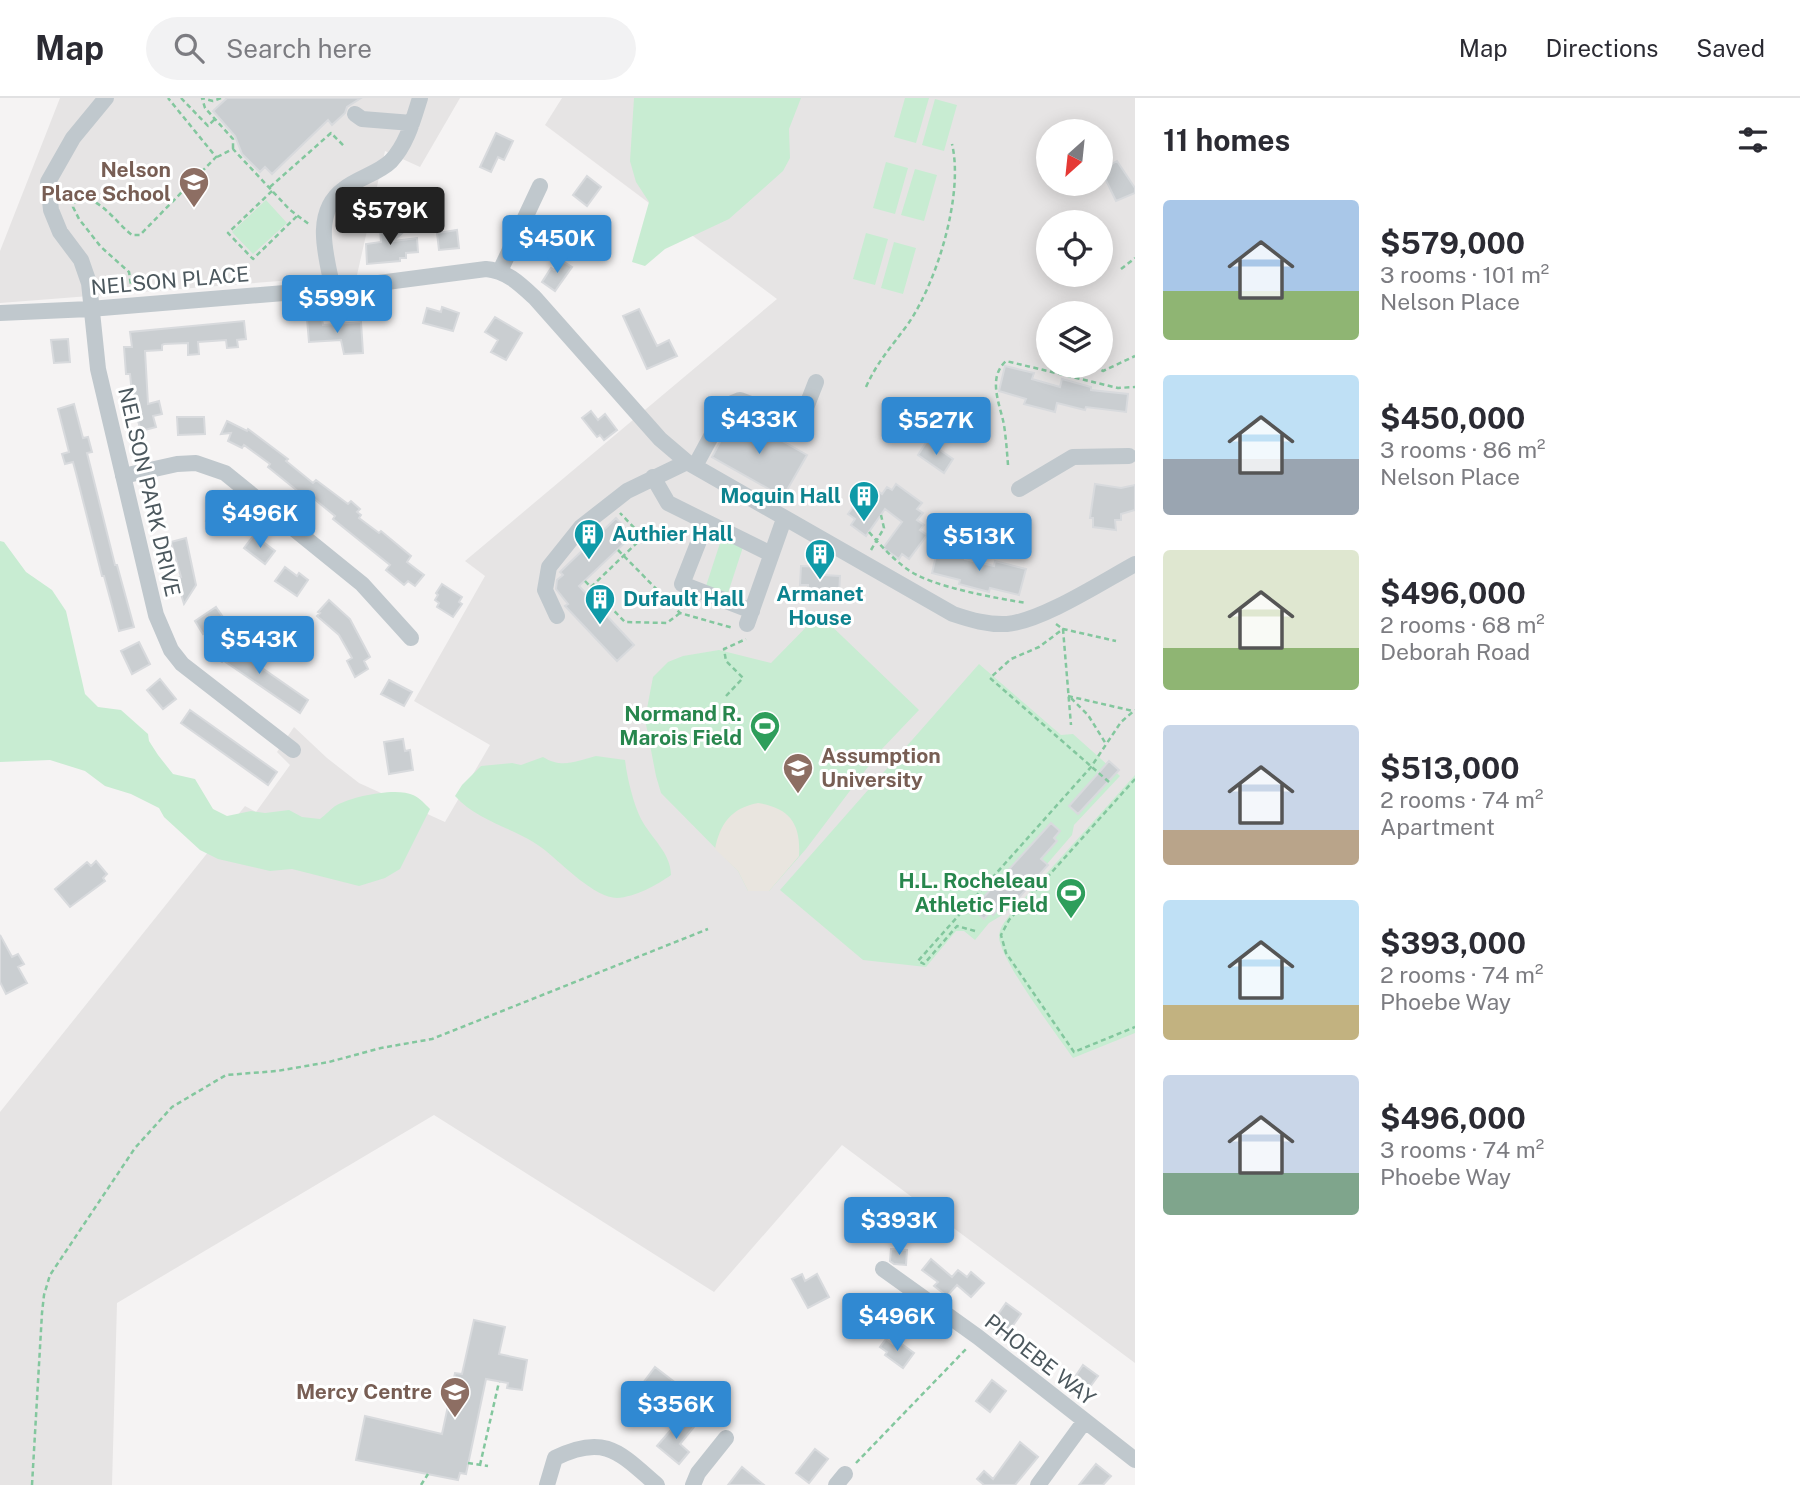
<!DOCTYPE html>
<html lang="en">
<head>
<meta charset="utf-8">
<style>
  body { margin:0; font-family:"Public Sans",sans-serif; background:#f2f2f3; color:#2b2b33; height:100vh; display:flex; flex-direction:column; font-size:26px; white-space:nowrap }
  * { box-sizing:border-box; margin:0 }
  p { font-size:23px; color:#7c7c81 }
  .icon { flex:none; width:38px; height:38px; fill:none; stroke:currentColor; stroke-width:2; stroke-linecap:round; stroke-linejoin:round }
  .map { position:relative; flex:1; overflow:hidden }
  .panel { display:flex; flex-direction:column; background:#fff; width:665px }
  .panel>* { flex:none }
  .needle { width:46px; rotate:207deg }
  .controls { position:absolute; left:1036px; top:21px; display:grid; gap:14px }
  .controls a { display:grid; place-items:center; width:77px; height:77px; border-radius:50%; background:#fff; box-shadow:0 4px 18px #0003; font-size:35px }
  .price { position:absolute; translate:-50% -60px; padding:0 16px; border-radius:7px; background:#3089d2; color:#fff; font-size:23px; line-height:46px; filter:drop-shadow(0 2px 4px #0008) }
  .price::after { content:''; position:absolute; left:50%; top:42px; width:21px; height:16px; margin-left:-10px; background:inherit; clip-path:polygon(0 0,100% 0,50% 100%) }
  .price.active { background:#222; color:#fff }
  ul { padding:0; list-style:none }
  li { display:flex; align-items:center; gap:21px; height:175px; padding:0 28px }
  li span { display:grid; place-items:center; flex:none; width:196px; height:140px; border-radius:7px; color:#555 }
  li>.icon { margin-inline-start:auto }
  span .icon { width:84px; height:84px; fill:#fffc; stroke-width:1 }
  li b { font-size:30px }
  h2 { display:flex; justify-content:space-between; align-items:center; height:84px; padding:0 28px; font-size:30px }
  header { display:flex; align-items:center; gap:42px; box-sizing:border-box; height:98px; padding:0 35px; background:#fff; border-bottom:2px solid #e1e1e2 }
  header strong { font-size:33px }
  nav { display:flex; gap:38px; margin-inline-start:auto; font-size:24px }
  .search { width:490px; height:63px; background:#f2f2f3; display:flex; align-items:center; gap:18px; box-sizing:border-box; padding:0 24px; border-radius:38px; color:#7c7c81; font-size:26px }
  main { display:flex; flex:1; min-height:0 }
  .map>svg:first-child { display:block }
</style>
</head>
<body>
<header>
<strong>Map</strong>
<div class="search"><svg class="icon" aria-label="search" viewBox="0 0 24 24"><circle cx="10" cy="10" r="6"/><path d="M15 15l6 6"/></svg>Search here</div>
<nav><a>Map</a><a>Directions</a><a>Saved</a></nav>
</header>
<main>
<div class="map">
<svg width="1135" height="1387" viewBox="0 0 1135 1387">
  <rect width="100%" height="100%" fill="#f5f3f3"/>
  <path fill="#e6e4e4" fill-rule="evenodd" d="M60,0H460L420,69L385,53L357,177L0,205V153Z
    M562,0H1135V1265L842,1047L714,1194L434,1017L117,1205L112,1387H0V1014L245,708L256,714L290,667L277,654L294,629L327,660L359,685L445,724L490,647L414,603L485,478L465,463L777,201L545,27ZM1048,33H1101V86H1048ZM1048,124H1101V177H1048ZM1048,215H1101V268H1048Z"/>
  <path fill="#c8ecd2" d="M634,0H801L789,31L790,60L783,73L729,121L665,151L645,168L632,164L649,104L636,84L630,63Z
    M905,0H929L916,45L894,39Z
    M935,1L957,7L944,53L922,47Z
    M886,64L908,70L895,116L873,110Z
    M915,71L937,77L924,123L901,117Z
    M266,102L287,125L253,156L232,134Z
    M866,135L888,141L875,187L853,181Z
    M894,144L916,150L903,196L881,190Z
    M721,442L743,449L728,495L706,488Z
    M0,443L4,444L26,474L52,492L66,513L85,596L98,609L121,612L148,636L149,643L158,657L173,676L195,681L213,711L227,718L251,713L265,715L289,712L302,719L320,721C326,717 331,710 337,707C353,698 397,689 413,697C420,700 425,706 430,711L400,771L385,780L359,788L292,771L270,773L218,761L200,752L164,719L159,710L131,696L105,688L85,673L50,662L0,664Z
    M819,516L919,612L880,653L806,751L769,793H748L738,773L661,695L656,678L645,621L653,579L668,564L683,558L719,552L771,565Z
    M979,566L1061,637L1073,636L1120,678L1074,727L1072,737L1004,816L989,825L975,842L964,833H956L926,869L863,862L780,792Z
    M596,658L625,662C627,679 633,705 641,721C651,740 671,755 671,777C657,787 635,799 617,800C595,800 562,766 546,753C520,731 479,725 455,698L462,687L481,668L512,665L521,667L543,659C562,671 576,663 596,658Z
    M1135,677V935L1073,960C1057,937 1000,862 999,839C999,830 1006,822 1011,815Z"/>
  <path fill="#e9e5df" d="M758,705C790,710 801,726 799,758L769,793H748L738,773L715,751C720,726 731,710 758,705Z"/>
  <path fill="#caced1" stroke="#d8dadd" stroke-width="2" d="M227,0H361L347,9L345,15L332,27L328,22L272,76L265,69L260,74L242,56L235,38L213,13Z
    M496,35L513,43L504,62L498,59L491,74L480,69Z
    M1117,63L1135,90V95L1116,103L1101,72Z
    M587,78L601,89L587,108L573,97Z
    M408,130L393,143L417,140L418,154L406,155V160H400V163L367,166L366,146L381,144L380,132Z
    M457,132L459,150L439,152L437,135Z
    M561,162L572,169L555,193L542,184L551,170L554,172Z
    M442,209L459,215L453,233L423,225L427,210L441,214Z
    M639,211L657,248L669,242L677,258L647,271L623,218Z
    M495,219L522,235L506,262L491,254L498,242L485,234Z
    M307,221H322L323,227L361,224L363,255L344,256L341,242L309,244Z
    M244,223L246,241L237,242L238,249L227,250L226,242L198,244L199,256L188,257V245L164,246L162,247V252L145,253L148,306L159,303L162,316L153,318L156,329L141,333L133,306L130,276H126L124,249H132L130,234Z
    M68,241L70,264L54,265L51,242Z
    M1005,268L1034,275L1032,281L1060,289L1062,281L1091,289V292L1128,296L1126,314L1086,309L1085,312L1057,305L1055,314L1024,306L1026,301L999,293Z
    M74,306L83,340L88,339L92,354L87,355L115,467H117L134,529L119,533L104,478H102L76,375L73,364L65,366L62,356L69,354L58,311Z
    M591,313L598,322L605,316L617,332L604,342L600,337L597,339L582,320Z
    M735,316L807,357L783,399L712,359Z
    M177,319H204L205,336L178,337Z
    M227,323L247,333L248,331L288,361L286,363L313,385L316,382L348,406L351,403L360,411L357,414L361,417L359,420L379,435L381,433L411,458L407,464L424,477L415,488L408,483L404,487L386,472L390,467L333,421L335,418L313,400L310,403L268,369L270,366L244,347L242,350L228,343L231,335L221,336Z
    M927,343L953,361L944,375L918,357Z
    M896,386L922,405L917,411L923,415L917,422L924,427L920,432L927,437L909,461L902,456L899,461L883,450L902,424L885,411L866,438L851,427L855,421L848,416L866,391L871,395L875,391L882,396L887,389L892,392Z
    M1095,386L1121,390L1135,387V412L1121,416V422H1115L1116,432L1093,429V420H1090Z
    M215,409L239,424L227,437L206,423Z
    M616,420L632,438L579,488L634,547L617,563L565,508L568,506L556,491L557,482L563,477L560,474Z
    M254,437L275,453L265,466L244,450Z
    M186,440L196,487L184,506L176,480L181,479L171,444Z
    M938,449L966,456L965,461L994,468L995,463L1026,471L1019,497L990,490L989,494L959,486L960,482L932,475Z
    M801,468L824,469L823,477L840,478L839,498L825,497L824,501L808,500V487H800Z
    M285,469L297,478L299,475L308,482L297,498L275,483Z
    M442,486L462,499L459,504L462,506L453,519L437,509L439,505L435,502L438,497L436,495Z
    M329,502L350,521L370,559L364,563L368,571L355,579L347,563L352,560L339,537L317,518L320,515L318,514Z
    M216,509L225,522L203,536L195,523Z
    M220,541L308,602L300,615L224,563L225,561L222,564L210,555Z
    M139,544L150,566L132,576L121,553Z
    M160,581L176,601L163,611L147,592Z
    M389,582L412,594L404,608L381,596Z
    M190,612L277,674L268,687L181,625Z
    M403,641L405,653L410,652L413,672L389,676L384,644Z
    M1109,663L1119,672L1078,716L1069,708Z
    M1051,725L1060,733L1054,740L1057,743L1041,761L1048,767L1013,806L1007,800L993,817L990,814L984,821L973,811Z
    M96,763L107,776L103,780L105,783L70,809L55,791L87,764L91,768Z
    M0,837L12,859L18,856L24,866L18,869L27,885L6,896L0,884Z
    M891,1151L907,1152L906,1167L894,1166L890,1163Z
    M931,1161L952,1179L958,1172L967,1179L971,1174L984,1185L971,1199L957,1187L947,1198L934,1188L938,1184L922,1172Z
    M802,1176L805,1183L817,1176L829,1199L808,1210L792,1181Z
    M1006,1205L1021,1216L1005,1239L990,1228Z
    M474,1222L505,1229L499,1256L527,1262L522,1292L507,1290L508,1285L486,1281L466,1376L460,1375L458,1382L356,1362L365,1318L442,1336L455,1275L462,1276Z
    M886,1241L893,1246L896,1242L914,1255L903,1270L885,1257L887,1254L880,1249Z
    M1083,1267L1098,1278L1083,1298L1069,1288Z
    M655,1269L677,1286L665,1302L643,1285Z
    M992,1282L1006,1293L990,1314L976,1303Z
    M682,1319L694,1329L680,1346L689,1354L679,1366L657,1348Z
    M1020,1344L1038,1359L1015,1387H984L977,1381L984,1373L993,1381Z
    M815,1351L828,1361L809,1385L796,1375Z
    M1096,1366L1111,1378L1103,1387H1079Z
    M742,1369L764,1387H728Z"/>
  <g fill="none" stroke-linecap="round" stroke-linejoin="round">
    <path stroke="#83c79e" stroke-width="2.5" stroke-dasharray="5 3.5" stroke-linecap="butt" d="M181,0L208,28L215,21
      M221,0L213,3L202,0L205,10L233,41V51
      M217,59L233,51L290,112L310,127
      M270,89L331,35L345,49
      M272,93L228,135L253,161L297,118
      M1121,171L1135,160
      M132,194L129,174L101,149L79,121L73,109L75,102C96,93 117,126 132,137H140L216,59L168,0
      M1094,268L1103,273L1135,258
      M866,289C877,264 892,248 908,226C937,184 964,96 952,46
      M1008,367C1007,354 1006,340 1004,327C1000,306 987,280 1006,263L1118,290L1135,289
      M869,434C881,448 892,460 907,471C931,489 996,500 1026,505
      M618,452L680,515L733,530
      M871,452L884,430L881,417
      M585,483L625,524L667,525L680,515
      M591,489L643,439L620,415
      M1056,526L1063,531L1071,627
      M726,598L743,580L726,563L724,551L746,541
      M1068,598L1133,613
      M1071,600L1088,617L1106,646
      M1135,681L1009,822L1001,837L1006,855L1074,954L1135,929
      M1109,684L990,580L1011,561L1039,549L1063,531L1116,543
      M975,833L957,828L924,866L918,863L1091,669L1121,624L1135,612
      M468,1365L488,1368
      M856,1365L968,1249
      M480,1367L499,1284
      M32,1387L42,1215L44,1197L50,1177L135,1050L172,1009L226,977L277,973L329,964L381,950L432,941L708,831
      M421,1387L428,1376"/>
    <path stroke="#c0c8cd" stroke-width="16" d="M106,0L73,40L48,84L51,112L60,134L81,162L89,185L98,271L156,517L171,552L182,566L293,652
      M355,16L362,21L412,25
      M500,173L540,88
      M333,191C326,158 312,114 344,91C358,80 379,75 391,63C407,46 413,22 420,0
      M0,215L90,211L333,191L486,171C507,173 520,186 535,200L660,341L687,364L953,516C971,522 988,527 1007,526C1042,523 1102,484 1135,466
      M695,368L728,307L740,302L783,318L794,319L807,307L816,284
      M123,378L177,366L196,365L225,375L362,486L411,540
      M653,379L668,405L771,456
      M1019,391L1073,359L1129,358
      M706,425L682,486L752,513
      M557,518L545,492L549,469L581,429L627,393L687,364
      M747,526L784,421
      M883,1171L978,1239L1135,1362
      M547,1387L555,1360C605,1335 620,1355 657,1387
      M693,1387L698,1375L726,1340
      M836,1387L845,1376
      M1038,1387L1084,1324"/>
  </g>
  <defs>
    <g id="school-pin" transform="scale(1.575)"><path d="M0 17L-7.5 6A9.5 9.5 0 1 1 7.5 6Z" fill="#8d6e63" stroke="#fff"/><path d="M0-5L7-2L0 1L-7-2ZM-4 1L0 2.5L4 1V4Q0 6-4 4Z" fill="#fff"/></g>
    <g id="building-pin" transform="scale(1.575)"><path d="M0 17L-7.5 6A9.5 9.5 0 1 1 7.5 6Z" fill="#0f9aa8" stroke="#fff"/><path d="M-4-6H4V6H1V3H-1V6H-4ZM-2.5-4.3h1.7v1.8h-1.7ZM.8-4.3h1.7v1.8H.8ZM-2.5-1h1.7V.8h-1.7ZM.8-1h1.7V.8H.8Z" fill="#fff"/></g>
    <g id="stadium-pin" transform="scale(1.575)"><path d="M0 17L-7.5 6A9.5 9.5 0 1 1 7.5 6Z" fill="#2e9e5b" stroke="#fff"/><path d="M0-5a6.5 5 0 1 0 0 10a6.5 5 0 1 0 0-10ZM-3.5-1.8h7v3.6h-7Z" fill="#fff"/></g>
    <g id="university-pin" transform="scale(1.575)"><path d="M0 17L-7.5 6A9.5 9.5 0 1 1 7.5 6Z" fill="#8d6e63" stroke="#fff"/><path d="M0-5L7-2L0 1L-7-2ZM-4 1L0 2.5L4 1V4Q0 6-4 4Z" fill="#fff"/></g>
  </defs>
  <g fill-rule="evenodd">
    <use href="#school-pin" x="194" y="84"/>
    <use href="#building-pin" x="864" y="398"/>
    <use href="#building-pin" x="589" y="436"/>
    <use href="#building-pin" x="820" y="456"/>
    <use href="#building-pin" x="600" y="501"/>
    <use href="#stadium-pin" x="765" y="628"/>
    <use href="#university-pin" x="798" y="670"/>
    <use href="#stadium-pin" x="1071" y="795"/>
    <use href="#school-pin" x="455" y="1294"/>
  </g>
  <g text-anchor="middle" stroke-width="6" stroke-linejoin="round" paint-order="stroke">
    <g font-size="21" font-weight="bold" fill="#785e54" stroke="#fff" text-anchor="end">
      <text x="171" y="79">Nelson<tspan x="171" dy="24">Place School</tspan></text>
      <text x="821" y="665" text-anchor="start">Assumption<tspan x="821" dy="24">University</tspan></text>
      <text x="432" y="1301">Mercy Centre</text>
    </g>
    <g font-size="21" fill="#4c585e" stroke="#fff">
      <text transform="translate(170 183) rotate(-5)" y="7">NELSON PLACE</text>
      <text transform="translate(149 394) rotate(77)" y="7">NELSON PARK DRIVE</text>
      <text transform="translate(1040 1262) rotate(38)" y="7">PHOEBE WAY</text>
    </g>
    <g font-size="21" font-weight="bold" fill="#0d838f" stroke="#fff" text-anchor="start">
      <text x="841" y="405" text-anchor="end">Moquin Hall</text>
      <text x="612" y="443">Authier Hall</text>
      <text x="820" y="503" text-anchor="middle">Armanet<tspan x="820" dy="24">House</tspan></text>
      <text x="623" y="508">Dufault Hall</text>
    </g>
    <g font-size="21" font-weight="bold" fill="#27864d" stroke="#fff" text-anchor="end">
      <text x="742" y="623">Normand R.<tspan x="742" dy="24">Marois Field</tspan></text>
      <text x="1048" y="790">H.L. Rocheleau<tspan x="1048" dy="24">Athletic Field</tspan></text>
    </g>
  </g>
</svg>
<div class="controls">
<a><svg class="needle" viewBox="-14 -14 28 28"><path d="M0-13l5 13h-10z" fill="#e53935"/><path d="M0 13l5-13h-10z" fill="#7c7c81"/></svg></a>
<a><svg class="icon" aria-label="locate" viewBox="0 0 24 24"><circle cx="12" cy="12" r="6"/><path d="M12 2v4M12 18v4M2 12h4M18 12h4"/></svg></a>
<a><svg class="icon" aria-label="layers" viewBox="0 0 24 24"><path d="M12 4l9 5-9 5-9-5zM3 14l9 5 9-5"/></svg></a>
</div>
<b class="price active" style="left:390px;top:149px">$579K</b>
<b class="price" style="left:557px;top:177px">$450K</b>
<b class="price" style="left:337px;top:237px">$599K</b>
<b class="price" style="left:759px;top:358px">$433K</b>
<b class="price" style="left:936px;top:359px">$527K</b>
<b class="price" style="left:260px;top:452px">$496K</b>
<b class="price" style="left:979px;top:475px">$513K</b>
<b class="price" style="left:259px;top:578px">$543K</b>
<b class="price" style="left:899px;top:1159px">$393K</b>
<b class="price" style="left:897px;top:1255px">$496K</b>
<b class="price" style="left:676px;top:1343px">$356K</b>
</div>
<section class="panel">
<h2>11 homes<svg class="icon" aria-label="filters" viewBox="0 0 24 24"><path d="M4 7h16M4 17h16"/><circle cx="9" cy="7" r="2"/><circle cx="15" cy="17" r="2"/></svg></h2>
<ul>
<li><span style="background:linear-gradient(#a9c7e8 65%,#8fb573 0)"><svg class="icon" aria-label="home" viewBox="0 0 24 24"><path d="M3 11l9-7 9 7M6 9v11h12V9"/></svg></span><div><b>$579,000</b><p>3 rooms · 101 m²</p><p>Nelson Place</p></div></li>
<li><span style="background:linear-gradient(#bfe0f5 60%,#9aa5b1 0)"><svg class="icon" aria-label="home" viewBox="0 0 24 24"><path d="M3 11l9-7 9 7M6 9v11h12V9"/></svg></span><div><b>$450,000</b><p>3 rooms · 86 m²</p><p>Nelson Place</p></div></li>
<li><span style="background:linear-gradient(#dfe7d0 70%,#8fb573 0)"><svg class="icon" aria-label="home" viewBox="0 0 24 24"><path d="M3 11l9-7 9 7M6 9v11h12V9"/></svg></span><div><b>$496,000</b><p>2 rooms · 68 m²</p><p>Deborah Road</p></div></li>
<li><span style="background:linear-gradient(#c9d6e8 75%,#b9a48a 0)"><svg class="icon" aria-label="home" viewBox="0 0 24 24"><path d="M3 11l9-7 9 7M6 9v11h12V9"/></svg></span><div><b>$513,000</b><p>2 rooms · 74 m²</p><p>Apartment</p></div></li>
<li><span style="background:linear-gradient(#bfe0f5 75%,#c2b280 0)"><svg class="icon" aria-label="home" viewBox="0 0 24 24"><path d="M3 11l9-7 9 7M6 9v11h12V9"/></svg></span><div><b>$393,000</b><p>2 rooms · 74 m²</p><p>Phoebe Way</p></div></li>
<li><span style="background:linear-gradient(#c9d6e8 70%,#7fa58c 0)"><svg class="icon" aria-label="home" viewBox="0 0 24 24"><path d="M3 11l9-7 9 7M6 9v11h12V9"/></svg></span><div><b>$496,000</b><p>3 rooms · 74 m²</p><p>Phoebe Way</p></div></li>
</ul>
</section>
</main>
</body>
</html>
